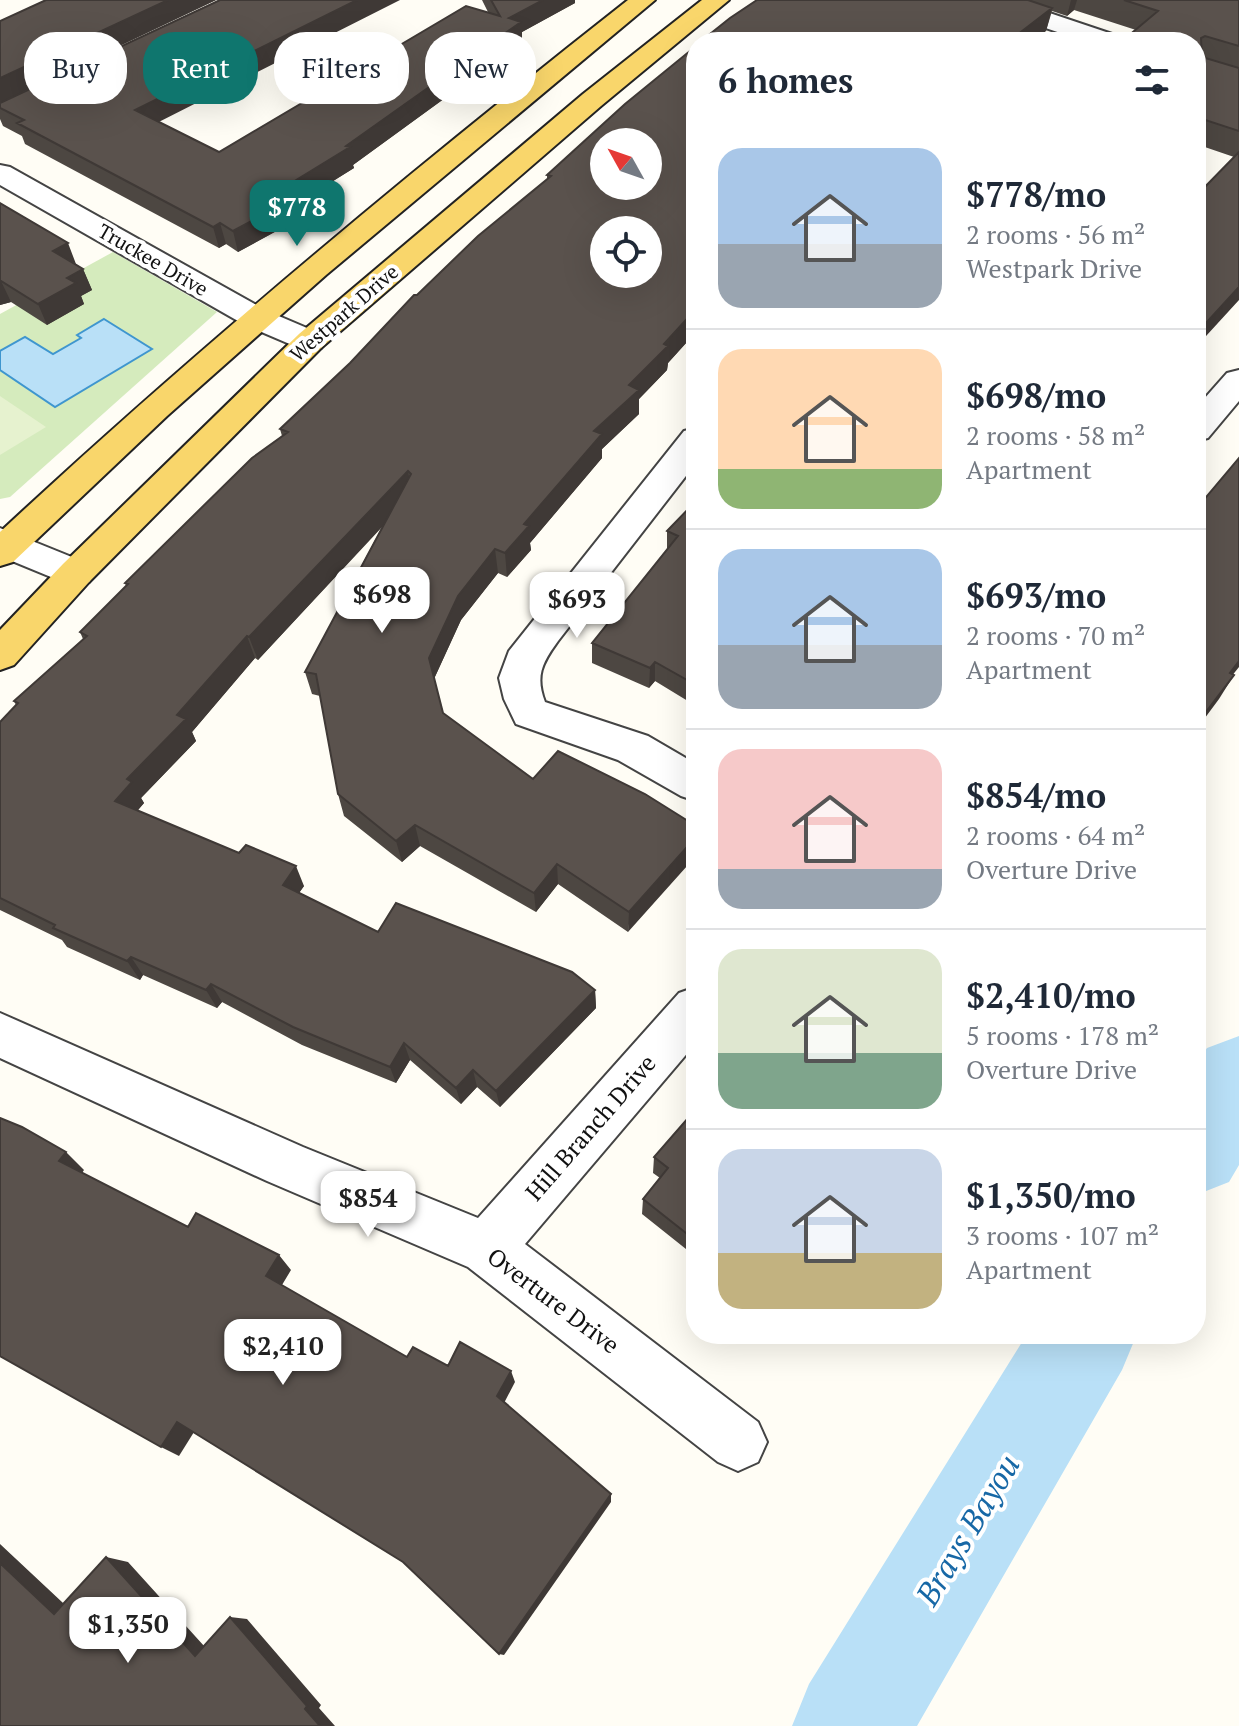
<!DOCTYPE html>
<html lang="en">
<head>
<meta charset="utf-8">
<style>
  body { margin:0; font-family:"PT Serif",serif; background:#f2f2f3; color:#1f2937; height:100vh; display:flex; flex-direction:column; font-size:30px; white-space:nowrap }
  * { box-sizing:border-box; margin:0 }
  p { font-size:26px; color:#747a83 }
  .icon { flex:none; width:44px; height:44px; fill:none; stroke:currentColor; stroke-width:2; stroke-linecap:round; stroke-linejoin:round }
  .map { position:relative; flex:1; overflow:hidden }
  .drawer { position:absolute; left:686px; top:32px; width:520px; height:1312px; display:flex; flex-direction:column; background:#fff; border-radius:32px; box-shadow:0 8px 32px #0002 }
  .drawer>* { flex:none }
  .top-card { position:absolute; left:24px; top:32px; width:542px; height:72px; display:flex; gap:16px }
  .needle { width:52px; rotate:310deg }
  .buttons { position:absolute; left:590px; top:128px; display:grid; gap:16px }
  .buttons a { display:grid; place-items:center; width:72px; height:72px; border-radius:50%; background:#fff; box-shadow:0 8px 32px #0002; font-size:40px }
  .price { position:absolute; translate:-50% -68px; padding:0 18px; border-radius:16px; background:#fff; color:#222; font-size:26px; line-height:52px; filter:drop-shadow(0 2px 4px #0008) }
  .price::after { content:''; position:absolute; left:50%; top:48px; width:24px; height:18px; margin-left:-12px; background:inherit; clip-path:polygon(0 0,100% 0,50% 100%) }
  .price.on { background:#0f766e; color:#fff }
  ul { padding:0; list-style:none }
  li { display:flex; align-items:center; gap:24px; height:200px; padding:0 32px }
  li+li { border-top:2px solid #e0e1e3 }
  li span { display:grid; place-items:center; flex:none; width:224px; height:160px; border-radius:24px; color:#555 }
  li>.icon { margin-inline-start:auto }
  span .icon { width:96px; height:96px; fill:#fffc; stroke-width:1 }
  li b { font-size:34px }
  h2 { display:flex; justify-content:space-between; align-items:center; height:96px; padding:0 32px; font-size:34px }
  .tag { padding:0 28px; border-radius:32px; background:#fff; box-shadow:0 8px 32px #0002; font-size:28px; line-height:72px }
  .tag.on { background:#0f766e; color:#fff }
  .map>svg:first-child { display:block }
</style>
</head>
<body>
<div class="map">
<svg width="1239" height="1726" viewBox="0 0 1239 1726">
  <rect width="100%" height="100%" fill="#fffdf5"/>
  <path fill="#d5ebbd" d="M113,252L217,312L10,497L0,499V314Z"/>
  <path fill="#e6f2cf" d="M0,396L46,427L0,455Z"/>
  <path fill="#b9e0f7" stroke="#3f96cf" stroke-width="2" d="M104,319L152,349L55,407L0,370V351L25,337L53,354L81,338L77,335Z"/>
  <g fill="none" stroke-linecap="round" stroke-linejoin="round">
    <path fill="#b9e0f7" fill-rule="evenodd" d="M1239,1036V1165L1229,1182L1196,1195V1065L1207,1048Z
      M1027,1334H1137L1122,1370L917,1726H792L809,1684Z"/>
    <g stroke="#444" stroke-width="4">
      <path id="minor" d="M975,0H1011L1121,37L1125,42H1087L978,5Z
        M0,165L10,167L267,311L321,334L326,341L321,348L310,351L299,348L245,325L0,185Z
        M1239,370V401L1208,438L1196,441V408L1227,373Z
        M696,428V463L558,641C542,663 535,676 545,702L648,736L696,764V801L681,796L618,760L516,724L504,699L499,678L509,651L684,431Z
        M0,528L89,564L95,573L89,582L76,586L63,582L0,556Z
        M696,987V1043L525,1244L758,1422L767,1442L758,1462L738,1471L718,1462L468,1267L267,1181L0,1058V1013L303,1147L478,1218L679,993Z"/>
    </g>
    <g stroke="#222" stroke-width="4">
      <path id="major" d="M628,0H655L326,275L167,416L13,562L0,566V532C201,345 412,170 628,0Z
        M702,0H729L601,106L321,348L89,582L14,665L0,670V630L63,564L299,334L583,94Z"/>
    </g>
    <use href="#minor" fill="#fff" fill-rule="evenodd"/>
    <use href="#major" fill="#f9d66b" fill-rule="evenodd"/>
  </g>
  <path fill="#4d4742" d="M46,0H216L7,99L159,122L219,152L488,12L482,0H575V3L522,32V42L353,165L354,168L301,201L304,216L238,252L226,244L219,248L25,144L22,136L3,126L0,119V21Z
    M757,0H1239V300L1234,157L1196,144V42L1136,30L1074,10L1067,16L1052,11L1046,31Z
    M696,46V332L668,363L667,370L639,399V414L602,449V458L530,543L531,550L507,577L498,573L461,620L434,679L443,713L533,779L645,794L628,932L558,884L536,912L420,846L402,862L344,816L338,794L320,696L312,694L305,672L383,525L258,660L255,658L192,732L196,741L141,798L144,803L137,811L304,886L299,893L378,932L595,990L596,1008L500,1107L477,1087L461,1104L410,1060L396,1083L302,1045L222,1002L217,1008L143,975L140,980L67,947L62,940L0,910V722L16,705L14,701L83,639L80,632L126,586L125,583L282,436L280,429L350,363L417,295L547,180V175Z
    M0,203L76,264L83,269L92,290L81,296L84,304L47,325L11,302L0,305Z
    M696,501V706L655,681L649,688L592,663V643L667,550V531Z
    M696,1109V1257L642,1214L643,1199L660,1178L653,1173L654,1157Z"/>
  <path fill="#3f3936" d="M168,0H216L0,103V78Z
    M357,0H400L141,131L135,110Z
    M542,0H575V3L522,32V42L353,165L354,168L301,201L304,216L238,252L233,231L285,187L346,146L509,18Z
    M1071,0H1077L1074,10L1067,16Z
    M1052,8L1046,31L1033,42H1008Z
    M220,223L226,244L219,248L213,227Z
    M68,243L76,264L53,251Z
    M83,269L92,290L81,296L84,304L47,325L38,304L67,278Z
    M0,281H1L11,302L0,305Z
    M1239,287V300L1196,347V334Z
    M696,309V332L668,363L667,370L639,399V414L602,449V458L530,543L531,550L507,577L505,553L524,524L629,385Z
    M408,471L412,495L258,660L249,637Z
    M495,549L498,573L461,620L433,681L429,658L458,596Z
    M247,636L255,658L192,732L196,741L141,798L144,803L127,823L115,801L127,779L177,715Z
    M1239,661V667L1215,697L1230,673Z
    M655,662V681L649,688L650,668Z
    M1234,675L1219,699L1196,730V725Z
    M415,825L420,846L402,862L396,841Z
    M696,837V856L628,932L629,912Z
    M557,864L558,884L536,912L534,893Z
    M296,866L304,886L291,904L283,885Z
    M131,957L143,975L140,980L127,961Z
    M211,984L222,1002L217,1008L206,990Z
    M595,990L596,1008L500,1107L496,1091Z
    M404,1043L410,1060L396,1083L390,1067Z
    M473,1070L477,1087L461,1104L456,1088Z
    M66,1152L84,1170L78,1179L59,1161Z
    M279,1255L291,1270L279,1290L266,1276Z
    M511,1371L515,1382L502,1407L497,1396Z
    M177,1422L194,1432L179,1456L161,1447Z
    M611,1494V1502L504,1655L499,1654Z
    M0,1544L78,1617L54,1614L0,1563Z
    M106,1557L128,1562L214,1657L195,1656Z
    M230,1617L247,1619L321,1705L319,1708L335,1726H320L305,1709Z"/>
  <path fill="#5a524d" stroke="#3f3936" stroke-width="2" fill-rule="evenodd" d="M46,0H168L0,78V21Z
    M220,0H357L135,110L219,152L466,6L500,16L491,0H543L509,18L521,22L346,146L350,147L285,187L300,195L233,231L220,223L213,227L17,123L24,120L0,108V103Z
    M757,0H1028L1052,8L1008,42H700L730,18Z
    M1124,0H1239V46L1205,36L1201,38L1202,57L1239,68V131L1196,117V42H1121L1158,11Z
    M696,46V309L664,344L668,346L629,385L639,390L594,431L602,434L524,524L529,526L505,553L495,549L458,596L429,658L443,713L533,779L558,751L645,794L696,826V837L629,912L557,864L534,893L415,825L396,841L338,794L316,674L305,672L411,474L408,471L249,637L247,636L177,715L186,719L127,779L132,782L115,801L239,853L246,845L296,866L283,885L378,932L396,903L572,972L595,990L496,1091L473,1070L456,1088L404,1043L390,1067L293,1027L211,984L206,990L131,957L127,961L53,928L55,925L0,898V722L18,703L14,701L87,636L80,632L128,584L125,583L252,458L288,432L280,429L350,363L414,295H417L478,236L551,176L547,175L625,104ZM604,142H648V186H604ZM604,230H648V274H604Z
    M1239,152V287L1196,334V196Z
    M0,203L68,243L53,251L83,269L67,278L76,283L38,304L1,281H0Z
    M1239,458V661L1230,673L1234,675L1196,725V509Z
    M696,501V685L655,662L650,668L592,643L678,536L667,531Z
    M696,1109V1241L643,1199L668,1168L654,1157Z
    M0,1118L22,1127L66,1152L59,1161L188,1227L196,1213L279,1255L266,1276L407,1357L413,1347L448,1366L460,1342L511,1371L497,1396L611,1494L499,1654L403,1562L177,1422L161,1447L0,1356Z
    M106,1557L195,1656L230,1617L307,1706L305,1709L320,1726H0V1563L54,1614Z"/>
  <g text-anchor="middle" stroke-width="8" stroke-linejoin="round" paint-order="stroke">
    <g font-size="20" fill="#111" stroke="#fff">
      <text transform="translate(153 260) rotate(30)" y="7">Truckee Drive</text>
      <text transform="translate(344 313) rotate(-41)" y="7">Westpark Drive</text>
    </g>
    <g font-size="24" fill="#111" stroke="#fff">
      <text transform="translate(591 1128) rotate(-49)" y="8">Hill Branch Drive</text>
      <text transform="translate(553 1301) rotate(37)" y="8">Overture Drive</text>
    </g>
    <g font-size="32" font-style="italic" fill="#1768a6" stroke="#fff">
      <text transform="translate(968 1530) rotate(-59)" y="11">Brays Bayou</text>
    </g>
  </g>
</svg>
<div class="buttons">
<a><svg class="needle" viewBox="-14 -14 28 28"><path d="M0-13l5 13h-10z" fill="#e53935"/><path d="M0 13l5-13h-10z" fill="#747a83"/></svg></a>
<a><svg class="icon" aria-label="locate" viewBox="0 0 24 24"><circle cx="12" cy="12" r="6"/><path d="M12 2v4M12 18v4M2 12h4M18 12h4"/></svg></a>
</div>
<b class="price on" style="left:297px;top:248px">$778</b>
<b class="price" style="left:382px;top:635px">$698</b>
<b class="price" style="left:577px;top:640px">$693</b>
<b class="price" style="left:368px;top:1239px">$854</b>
<b class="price" style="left:283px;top:1387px">$2,410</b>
<b class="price" style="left:128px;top:1665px">$1,350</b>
<div class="top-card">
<a class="tag">Buy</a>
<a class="tag on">Rent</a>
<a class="tag">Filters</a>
<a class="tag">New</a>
</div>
<section class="drawer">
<h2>6 homes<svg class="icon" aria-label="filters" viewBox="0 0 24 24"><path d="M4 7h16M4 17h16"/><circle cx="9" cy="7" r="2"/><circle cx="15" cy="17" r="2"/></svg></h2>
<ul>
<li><span style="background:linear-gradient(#a9c7e8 60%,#9aa5b1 0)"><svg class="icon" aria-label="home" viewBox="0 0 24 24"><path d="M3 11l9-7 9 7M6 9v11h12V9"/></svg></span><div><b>$778/mo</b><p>2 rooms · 56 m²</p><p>Westpark Drive</p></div></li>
<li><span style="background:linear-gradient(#ffd9b3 75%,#8fb573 0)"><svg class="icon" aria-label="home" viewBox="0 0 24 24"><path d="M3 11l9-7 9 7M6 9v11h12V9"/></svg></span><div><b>$698/mo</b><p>2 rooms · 58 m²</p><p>Apartment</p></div></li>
<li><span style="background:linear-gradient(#a9c7e8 60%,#9aa5b1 0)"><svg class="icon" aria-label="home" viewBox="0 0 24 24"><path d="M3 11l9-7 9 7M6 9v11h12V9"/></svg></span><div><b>$693/mo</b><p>2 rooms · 70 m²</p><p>Apartment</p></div></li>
<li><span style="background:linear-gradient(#f6c9c9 75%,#9aa5b1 0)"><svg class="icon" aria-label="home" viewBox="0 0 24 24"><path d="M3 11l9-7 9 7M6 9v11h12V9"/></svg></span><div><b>$854/mo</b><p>2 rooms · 64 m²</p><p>Overture Drive</p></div></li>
<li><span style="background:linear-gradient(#dfe7d0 65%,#7fa58c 0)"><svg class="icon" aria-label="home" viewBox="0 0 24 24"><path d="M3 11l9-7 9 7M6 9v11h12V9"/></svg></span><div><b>$2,410/mo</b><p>5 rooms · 178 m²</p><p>Overture Drive</p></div></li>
<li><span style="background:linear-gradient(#c9d6e8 65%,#c2b280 0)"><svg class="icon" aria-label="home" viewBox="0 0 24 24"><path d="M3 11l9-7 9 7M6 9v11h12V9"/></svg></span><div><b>$1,350/mo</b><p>3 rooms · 107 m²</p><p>Apartment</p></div></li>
</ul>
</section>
</div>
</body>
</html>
